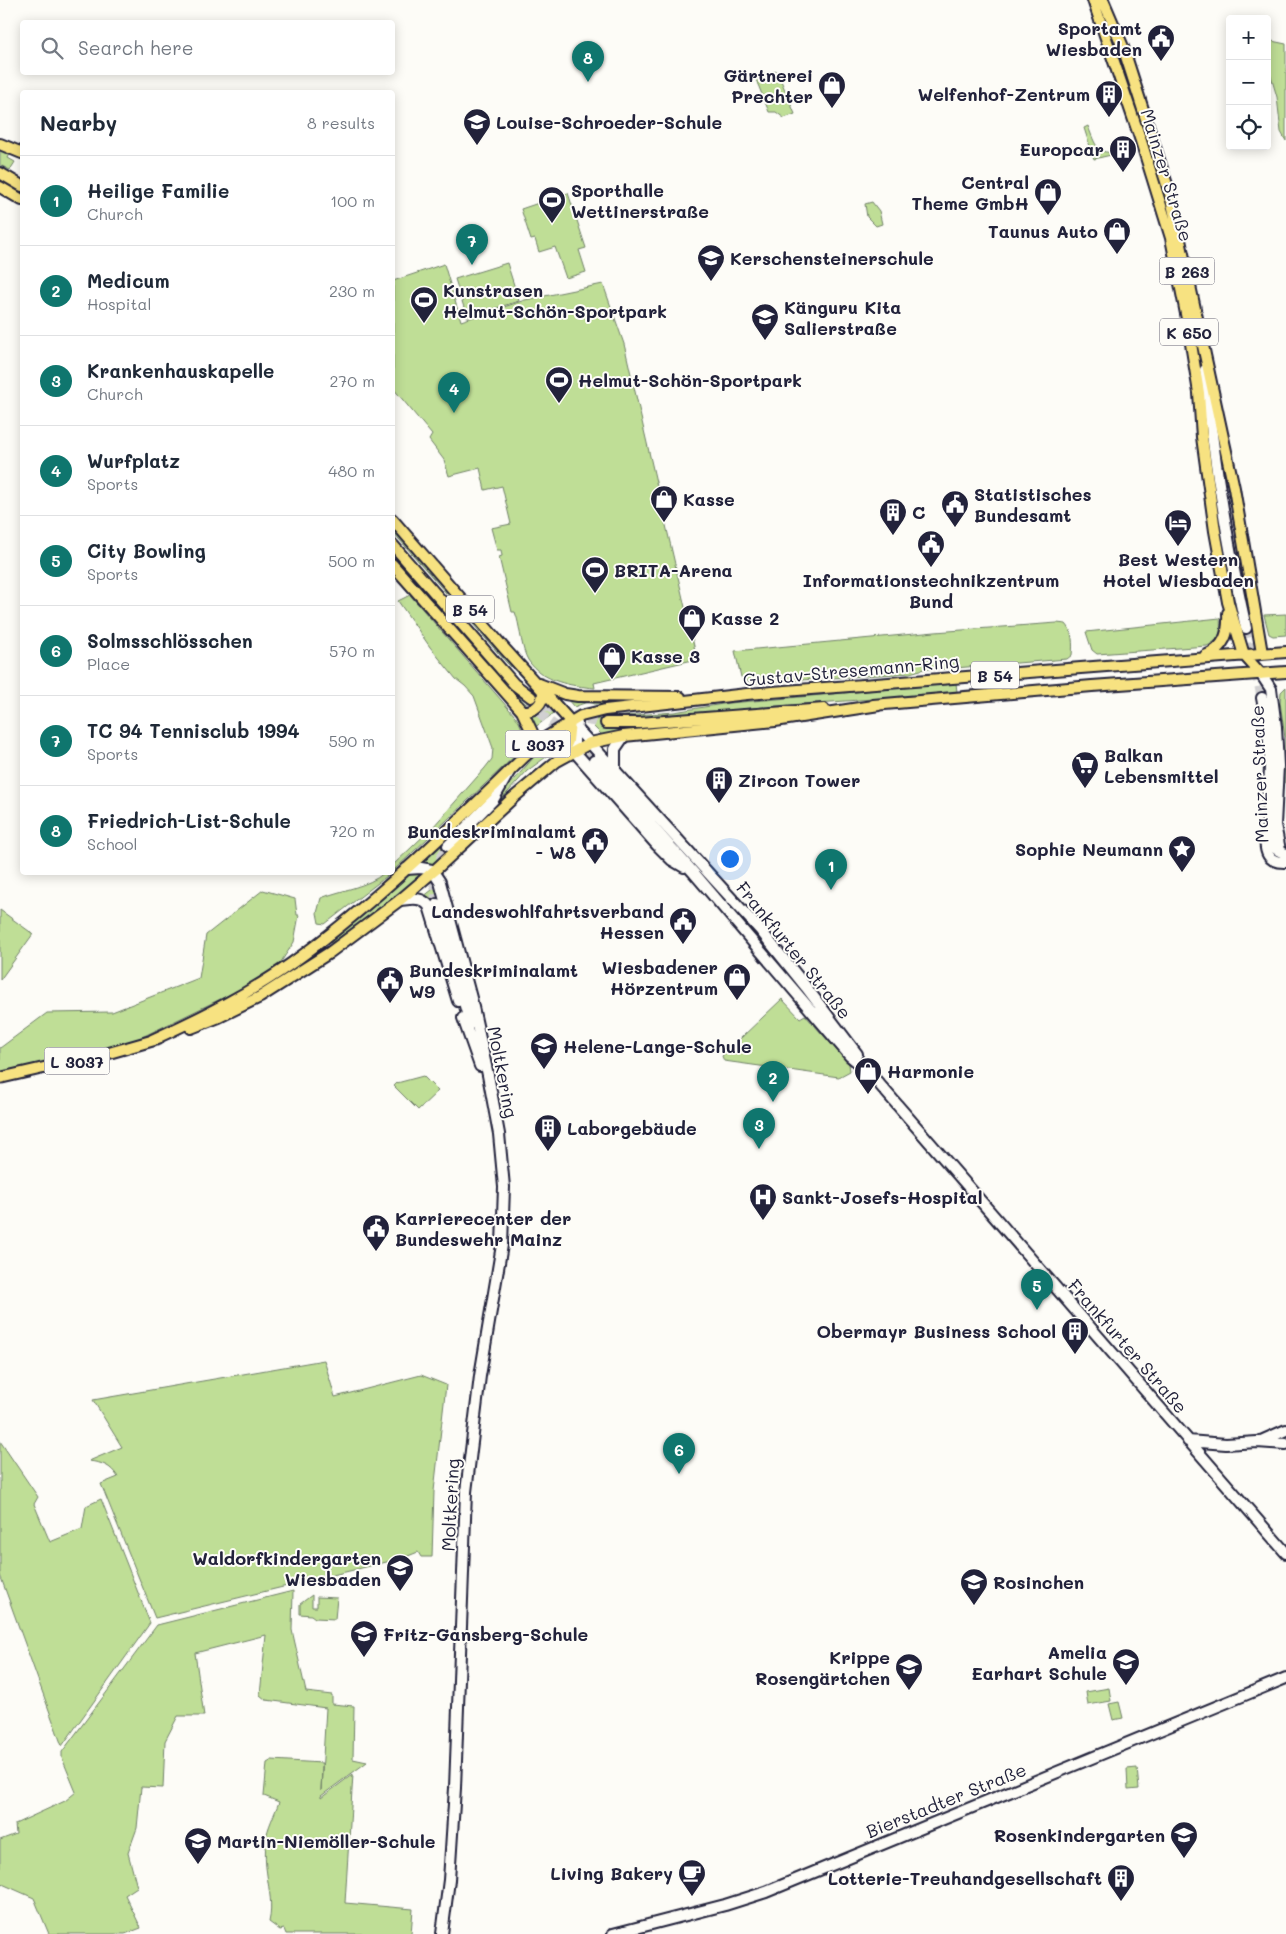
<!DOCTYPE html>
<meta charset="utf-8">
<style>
body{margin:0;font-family:Mali,sans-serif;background:#f6f6f7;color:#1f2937}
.controls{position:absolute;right:15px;top:15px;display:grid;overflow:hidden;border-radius:5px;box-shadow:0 2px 12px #0003}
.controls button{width:45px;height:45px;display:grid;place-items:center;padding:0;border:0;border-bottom:1px solid #e0e1e3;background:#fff;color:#1f2937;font:25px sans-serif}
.you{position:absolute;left:729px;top:858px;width:18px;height:18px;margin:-12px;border:4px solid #fff;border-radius:50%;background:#1a73e8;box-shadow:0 0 0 8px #1a73e833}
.badge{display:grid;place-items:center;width:32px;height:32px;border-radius:50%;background:#0f766e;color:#fff;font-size:16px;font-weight:700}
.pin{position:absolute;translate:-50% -41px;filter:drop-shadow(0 1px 2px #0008)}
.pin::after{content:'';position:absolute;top:26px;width:18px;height:15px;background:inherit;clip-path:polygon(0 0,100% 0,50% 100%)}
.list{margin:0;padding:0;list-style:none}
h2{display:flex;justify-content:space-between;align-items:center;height:65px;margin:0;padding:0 20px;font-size:21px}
h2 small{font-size:16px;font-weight:400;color:#747a83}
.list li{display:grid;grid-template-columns:32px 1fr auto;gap:15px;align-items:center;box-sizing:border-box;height:90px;padding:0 20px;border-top:1px solid #e0e1e3}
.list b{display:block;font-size:19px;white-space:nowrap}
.list p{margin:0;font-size:16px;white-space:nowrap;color:#747a83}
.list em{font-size:16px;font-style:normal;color:#747a83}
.icon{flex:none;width:28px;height:28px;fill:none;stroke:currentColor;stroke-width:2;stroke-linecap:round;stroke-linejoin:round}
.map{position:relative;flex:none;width:1286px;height:1934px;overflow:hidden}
.search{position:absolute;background:#fff;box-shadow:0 2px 12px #0003;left:20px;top:20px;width:375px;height:55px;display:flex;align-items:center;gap:12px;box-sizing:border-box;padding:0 18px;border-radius:5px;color:#747a83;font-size:19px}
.panel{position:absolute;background:#fff;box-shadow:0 2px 12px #0003;left:20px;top:90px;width:375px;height:785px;border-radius:5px}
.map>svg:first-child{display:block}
.green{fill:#bfde96;stroke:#708068}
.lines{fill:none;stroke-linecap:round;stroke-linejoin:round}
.secondary-tunnel{stroke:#d1d0d1;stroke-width:10;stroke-dasharray:10 5;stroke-linecap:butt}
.primary-tunnel{stroke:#d1d0d1;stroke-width:10;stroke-dasharray:10 5;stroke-linecap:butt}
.secondary-casing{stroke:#22223b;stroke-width:14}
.primary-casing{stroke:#22223b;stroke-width:14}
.secondary{stroke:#fdfcf7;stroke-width:10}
.primary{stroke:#f7e281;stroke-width:10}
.labels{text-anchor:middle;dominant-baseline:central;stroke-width:4;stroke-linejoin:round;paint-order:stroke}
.shield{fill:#fdfcf7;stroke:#646373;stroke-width:1}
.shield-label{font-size:16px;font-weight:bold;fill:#22223b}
.poi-label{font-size:18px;font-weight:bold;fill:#22223b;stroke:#fdfcf7;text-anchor:start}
.street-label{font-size:18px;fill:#22223b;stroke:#fdfcf7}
</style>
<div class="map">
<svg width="1286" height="1934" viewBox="0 0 1286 1934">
<rect width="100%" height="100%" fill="#fdfcf7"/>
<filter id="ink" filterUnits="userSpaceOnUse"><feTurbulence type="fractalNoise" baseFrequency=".02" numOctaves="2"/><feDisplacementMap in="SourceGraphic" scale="10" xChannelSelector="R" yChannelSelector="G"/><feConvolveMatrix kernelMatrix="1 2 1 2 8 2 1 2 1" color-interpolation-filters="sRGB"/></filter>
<g filter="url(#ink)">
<path class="green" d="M1267 40 1286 44V141L1281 132 1277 97 1267 63Z
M777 71 795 114 784 118 776 112H769L755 77Z
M1088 126C1098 153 1099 156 1128 149V151L1094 159 1084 128Z
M0 147 11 152 8 158 15 162 10 170 0 165Z
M568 193 586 248 579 250 586 272 566 278 555 247 539 252 535 239 531 240 521 209Z
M872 202 879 211 882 224 876 226 867 217 865 204Z
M507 263 519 301 467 317 455 279Z
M444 264 461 321 525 300 603 284 624 344 697 659 594 683 595 688C572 686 542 682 528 660 522 650 520 629 517 618L515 612H512L499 557 502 556 501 550H497L491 528 511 524 502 486 485 490 480 468 449 476 444 460 429 440 432 435 393 388V281Z
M392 528 503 655 538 692V696L531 706 523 707 395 561 397 559 491 666 526 704 535 690 506 662 393 532Z
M410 595 515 716C524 728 526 739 518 753L393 871V865L433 827 485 768 492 759 493 748 474 696 465 686 456 679 430 647 398 601Z
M1286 614V635L1273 636 1269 634 1264 615Z
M1220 618C1221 633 1221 639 1207 646L1097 654 1092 650 1086 632Z
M1057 623 1066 624C1073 631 1073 645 1072 655L1067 659 942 669H924L910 673 754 683 744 680 741 677 735 651 935 632Z
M956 683 957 692C889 699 820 702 751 708 707 712 650 721 606 717V727L622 728 780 716 602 735 588 721 612 717 674 712 729 703 777 699Z
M1286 687V783H1285V738L1280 702 1281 692Z
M567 699 582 701H657L595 704C587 701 582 704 574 707Z
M546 700 554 713 534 728 531 717Z
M546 743 553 752 527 771 498 803 496 801Z
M442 841 452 849 430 868 417 865Z
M384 873H391L325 924 319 923 317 913 321 898C341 890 368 887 384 873Z
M414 873 424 874 342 937 333 942 326 943 401 879Z
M437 886 442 903 432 906 423 897Z
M263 890 295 899 297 915H299L294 942 277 968 241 989 140 1038 109 1047 0 1072V1048L47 1013 112 1012 199 978 206 935Z
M0 910 33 934 0 980Z
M782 999 800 1018 805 1015 849 1064 850 1071 839 1077 724 1061 722 1056Z
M423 1076 438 1091 418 1110 394 1086 397 1083Z
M324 1360 335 1397 421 1375 446 1385 434 1491 432 1557H421L418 1552 403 1558 155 1618 101 1484 118 1477C110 1465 103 1463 89 1461L122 1447 93 1400Z
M0 1441 38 1497 34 1504 50 1542 82 1529 86 1506 101 1499 150 1623 62 1746 0 1575Z
M293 1591 292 1630 306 1692 332 1695V1704L354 1706 353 1759 367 1762 321 1796V1798L353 1774 345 1903 413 1909 411 1934H286L284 1929 280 1930 269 1922C273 1905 269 1891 267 1875 265 1864 265 1851 266 1839 267 1829 275 1813 279 1802L264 1796 267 1763 272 1760 322 1763 321 1791 326 1708 266 1700 260 1695 266 1635 195 1653 204 1716H178L165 1741 163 1788 141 1787 137 1828 128 1853 137 1887 125 1895 141 1928 125 1934H49L34 1898 0 1883V1840L16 1834 15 1824 65 1801 76 1792 62 1758V1752L157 1625Z
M312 1595V1607H317V1597L337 1598 335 1619 315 1618 311 1615 300 1614V1604Z
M1109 1688 1111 1701 1088 1705 1086 1692Z
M1119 1702 1123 1718 1113 1720 1109 1704Z
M1137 1768 1139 1789 1128 1790 1127 1769Z"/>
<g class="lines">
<path class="secondary-tunnel" d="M1246 628 1262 698
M529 701 547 720 565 733
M576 743 594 761
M437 904C433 883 435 864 448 846"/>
<path class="primary-tunnel" d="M531 697C554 712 578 720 606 723"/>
<g class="secondary-casing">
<path id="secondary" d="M1205 370C1213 457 1227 542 1246 628
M1261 674 1271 689 1276 727 1278 766 1275 825 1280 850
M1262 698C1266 718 1270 738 1270 759 1271 781 1263 825 1271 843 1274 849 1280 851 1286 854
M570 721 761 931 806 987 857 1054
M577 724 574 736V751L657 845 672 860 684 867
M594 761 694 873 850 1056 867 1070 1286 1553
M615 770V749L624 736
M1266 836C1264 852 1268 863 1286 862
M448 846 493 800 509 772
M406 869 421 868 432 870 440 882 471 998 488 1075 499 1134 504 1187 502 1245 480 1376 466 1492 455 1788 449 1880 442 1934
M400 900C411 899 421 896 429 906L458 1001
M437 904 470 1024
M463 1018 480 1066
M1188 1441 1226 1444 1257 1442 1286 1444
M1261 1441 1286 1430
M613 1934 725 1905 766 1892 1286 1678"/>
</g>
<g class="primary-casing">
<path id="primary" d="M1093 0 1141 141 1171 238 1187 319 1199 393 1202 437 1215 531 1228 602 1244 655 1261 674
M1103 0 1123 47 1170 194 1234 488 1262 653
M0 144 22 153
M0 173 22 186
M0 187 22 200
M392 519 503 647 570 721
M392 544 514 684 531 697
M392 564 522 711 532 732 531 750
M1205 656C1225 648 1229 633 1228 613
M539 684 565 694 578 696 680 697
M873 705 1092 686 1286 672
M522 711C535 712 543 704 543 692
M606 723H639L824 709
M560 759 568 741 570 721
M191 1028 219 1017 260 997 329 953 400 900 434 871 513 798 557 761 590 743 624 736 775 721 879 705
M152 1040C200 1018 249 994 292 963 363 912 427 851 490 790 508 773 526 754 545 738L581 716 605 710 747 694 1286 652
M0 1078 109 1053 158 1039"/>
</g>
<use href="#secondary" class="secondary"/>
<use href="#primary" class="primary"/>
</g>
</g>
<defs>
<g id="civic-pin" transform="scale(1.4375)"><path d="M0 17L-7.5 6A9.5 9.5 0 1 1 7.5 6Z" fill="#22223b" stroke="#fdfcf7"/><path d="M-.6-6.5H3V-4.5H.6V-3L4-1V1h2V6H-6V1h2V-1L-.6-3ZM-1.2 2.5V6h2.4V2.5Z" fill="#fff"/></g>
<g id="shop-pin" transform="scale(1.4375)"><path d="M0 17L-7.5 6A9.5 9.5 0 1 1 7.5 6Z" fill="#22223b" stroke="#fdfcf7"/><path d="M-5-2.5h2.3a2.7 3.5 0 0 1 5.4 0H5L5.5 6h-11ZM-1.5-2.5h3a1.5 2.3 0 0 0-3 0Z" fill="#fff"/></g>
<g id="building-pin" transform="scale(1.4375)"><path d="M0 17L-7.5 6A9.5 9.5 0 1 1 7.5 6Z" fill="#22223b" stroke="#fdfcf7"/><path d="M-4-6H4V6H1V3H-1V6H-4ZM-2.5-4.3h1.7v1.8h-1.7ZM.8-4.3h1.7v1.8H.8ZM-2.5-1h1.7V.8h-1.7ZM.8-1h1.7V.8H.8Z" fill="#fff"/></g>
<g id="school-pin" transform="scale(1.4375)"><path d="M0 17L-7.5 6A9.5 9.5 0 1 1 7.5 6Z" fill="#22223b" stroke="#fdfcf7"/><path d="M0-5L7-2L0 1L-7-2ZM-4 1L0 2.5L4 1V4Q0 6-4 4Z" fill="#fff"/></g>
<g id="stadium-pin" transform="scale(1.4375)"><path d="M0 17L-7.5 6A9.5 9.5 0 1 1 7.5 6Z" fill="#22223b" stroke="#fdfcf7"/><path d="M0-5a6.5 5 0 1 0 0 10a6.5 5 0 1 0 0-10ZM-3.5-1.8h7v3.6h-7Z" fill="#fff"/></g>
<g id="hotel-pin" transform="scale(1.4375)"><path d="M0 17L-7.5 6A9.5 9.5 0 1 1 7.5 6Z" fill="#22223b" stroke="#fdfcf7"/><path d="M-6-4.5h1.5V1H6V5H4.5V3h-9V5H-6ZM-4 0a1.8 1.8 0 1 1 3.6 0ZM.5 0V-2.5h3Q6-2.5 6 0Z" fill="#fff"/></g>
<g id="supermarket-pin" transform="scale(1.4375)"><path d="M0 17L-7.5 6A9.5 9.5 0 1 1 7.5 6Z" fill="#22223b" stroke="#fdfcf7"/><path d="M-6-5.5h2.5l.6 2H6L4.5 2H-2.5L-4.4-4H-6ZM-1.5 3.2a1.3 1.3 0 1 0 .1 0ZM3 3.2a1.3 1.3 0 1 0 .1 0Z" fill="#fff"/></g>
<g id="sight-pin" transform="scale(1.4375)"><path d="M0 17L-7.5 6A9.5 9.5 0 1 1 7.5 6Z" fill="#22223b" stroke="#fdfcf7"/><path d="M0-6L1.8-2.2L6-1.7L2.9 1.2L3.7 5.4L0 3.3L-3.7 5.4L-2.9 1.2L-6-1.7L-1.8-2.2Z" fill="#fff"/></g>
<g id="hospital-pin" transform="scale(1.4375)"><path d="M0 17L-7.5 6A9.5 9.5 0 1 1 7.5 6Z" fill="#22223b" stroke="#fdfcf7"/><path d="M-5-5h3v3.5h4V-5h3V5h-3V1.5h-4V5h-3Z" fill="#fff"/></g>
<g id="cafe-pin" transform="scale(1.4375)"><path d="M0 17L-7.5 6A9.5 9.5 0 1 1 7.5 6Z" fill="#22223b" stroke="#fdfcf7"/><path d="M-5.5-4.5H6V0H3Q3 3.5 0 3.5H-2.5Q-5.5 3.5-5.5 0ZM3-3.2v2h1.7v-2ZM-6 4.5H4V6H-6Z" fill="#fff"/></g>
</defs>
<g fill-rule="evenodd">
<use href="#civic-pin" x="1161" y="38"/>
<use href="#shop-pin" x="832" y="85"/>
<use href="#building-pin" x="1109" y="94"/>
<use href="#school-pin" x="477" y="122"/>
<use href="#building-pin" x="1123" y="149"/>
<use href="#shop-pin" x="1048" y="192"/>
<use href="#stadium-pin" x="552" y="200"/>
<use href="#shop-pin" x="1117" y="231"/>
<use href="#school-pin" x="711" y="258"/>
<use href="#stadium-pin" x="424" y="300"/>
<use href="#school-pin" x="765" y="317"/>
<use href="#stadium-pin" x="559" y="380"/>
<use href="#shop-pin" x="664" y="499"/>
<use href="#civic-pin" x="955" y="504"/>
<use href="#building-pin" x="893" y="512"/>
<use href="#hotel-pin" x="1178" y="523"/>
<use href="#civic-pin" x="931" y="544"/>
<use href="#stadium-pin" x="595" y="570"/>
<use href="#shop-pin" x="692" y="618"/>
<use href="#shop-pin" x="612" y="656"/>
<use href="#supermarket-pin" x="1085" y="765"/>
<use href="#building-pin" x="719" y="780"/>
<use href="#civic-pin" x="595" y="841"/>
<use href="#sight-pin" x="1182" y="849"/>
<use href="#civic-pin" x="683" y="921"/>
<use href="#shop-pin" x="737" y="977"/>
<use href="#civic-pin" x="390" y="980"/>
<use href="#school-pin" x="544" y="1046"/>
<use href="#shop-pin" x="868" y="1071"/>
<use href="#building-pin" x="548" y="1128"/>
<use href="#hospital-pin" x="763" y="1197"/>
<use href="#civic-pin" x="376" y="1228"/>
<use href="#building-pin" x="1075" y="1331"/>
<use href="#school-pin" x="400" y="1568"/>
<use href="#school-pin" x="974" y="1582"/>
<use href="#school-pin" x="364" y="1634"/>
<use href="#school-pin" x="1126" y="1662"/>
<use href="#school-pin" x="909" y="1667"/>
<use href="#school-pin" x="1184" y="1835"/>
<use href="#school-pin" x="198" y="1841"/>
<use href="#cafe-pin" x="692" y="1873"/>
<use href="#building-pin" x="1121" y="1878"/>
</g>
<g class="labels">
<g class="shield">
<rect x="1159.5" y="257.5" width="55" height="27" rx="4"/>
<rect x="1160" y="318.5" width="58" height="27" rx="4"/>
<rect x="446" y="595.5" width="48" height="27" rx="4"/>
<rect x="971" y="661.5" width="48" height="27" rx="4"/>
<rect x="505.5" y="730.5" width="65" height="27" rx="4"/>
<rect x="44.5" y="1047.5" width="65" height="27" rx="4"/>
</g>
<g class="shield-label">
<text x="1187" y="271">B 263</text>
<text x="1189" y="332">K 650</text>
<text x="470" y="609">B 54</text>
<text x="995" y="675">B 54</text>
<text x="538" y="744">L 3037</text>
<text x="77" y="1061">L 3037</text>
</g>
<g class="poi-label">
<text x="1142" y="28" text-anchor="end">Sportamt<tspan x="1142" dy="21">Wiesbaden</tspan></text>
<text x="813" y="75" text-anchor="end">Gärtnerei<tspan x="813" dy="21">Prechter</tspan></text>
<text x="1090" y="94" text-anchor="end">Welfenhof-Zentrum</text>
<text x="496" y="122">Louise-Schroeder-Schule</text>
<text x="1104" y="149" text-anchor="end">Europcar</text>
<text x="1029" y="182" text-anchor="end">Central<tspan x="1029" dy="21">Theme GmbH</tspan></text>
<text x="571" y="190">Sporthalle<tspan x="571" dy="21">Wettinerstraße</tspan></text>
<text x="1098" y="231" text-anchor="end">Taunus Auto</text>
<text x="730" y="258">Kerschensteinerschule</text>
<text x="443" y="290">Kunstrasen<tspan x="443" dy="21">Helmut-Schön-Sportpark</tspan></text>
<text x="784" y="307">Känguru Kita<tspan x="784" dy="21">Salierstraße</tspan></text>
<text x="578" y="380">Helmut-Schön-Sportpark</text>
<text x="974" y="494">Statistisches<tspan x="974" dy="21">Bundesamt</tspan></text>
<text x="683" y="499">Kasse</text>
<text x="912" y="512">C</text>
<text x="1178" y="559" text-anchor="middle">Best Western<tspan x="1178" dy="21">Hotel Wiesbaden</tspan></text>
<text x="614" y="570">BRITA-Arena</text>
<text x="931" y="580" text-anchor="middle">Informationstechnikzentrum<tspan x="931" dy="21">Bund</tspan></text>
<text x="711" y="618">Kasse 2</text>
<text x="631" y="656">Kasse 3</text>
<text x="1104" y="755">Balkan<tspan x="1104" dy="21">Lebensmittel</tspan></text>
<text x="738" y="780">Zircon Tower</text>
<text x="576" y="831" text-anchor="end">Bundeskriminalamt<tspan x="576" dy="21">- W8</tspan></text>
<text x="1163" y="849" text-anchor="end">Sophie Neumann</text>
<text x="664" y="911" text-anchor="end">Landeswohlfahrtsverband<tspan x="664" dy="21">Hessen</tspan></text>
<text x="718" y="967" text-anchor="end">Wiesbadener<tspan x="718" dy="21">Hörzentrum</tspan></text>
<text x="409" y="970">Bundeskriminalamt<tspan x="409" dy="21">W9</tspan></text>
<text x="563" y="1046">Helene-Lange-Schule</text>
<text x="887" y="1071">Harmonie</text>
<text x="567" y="1128">Laborgebäude</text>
<text x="782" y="1197">Sankt-Josefs-Hospital</text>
<text x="395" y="1218">Karrierecenter der<tspan x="395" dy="21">Bundeswehr Mainz</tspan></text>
<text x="1056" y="1331" text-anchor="end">Obermayr Business School</text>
<text x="381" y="1558" text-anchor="end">Waldorfkindergarten<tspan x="381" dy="21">Wiesbaden</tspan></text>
<text x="993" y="1582">Rosinchen</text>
<text x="383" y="1634">Fritz-Gansberg-Schule</text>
<text x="1107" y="1652" text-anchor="end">Amelia<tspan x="1107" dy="21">Earhart Schule</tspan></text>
<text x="890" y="1657" text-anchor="end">Krippe<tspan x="890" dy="21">Rosengärtchen</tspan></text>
<text x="1165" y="1835" text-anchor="end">Rosenkindergarten</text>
<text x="217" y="1841">Martin-Niemöller-Schule</text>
<text x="673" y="1873" text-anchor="end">Living Bakery</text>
<text x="1102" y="1878" text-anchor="end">Lotterie-Treuhandgesellschaft</text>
</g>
<g class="street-label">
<text transform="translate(1167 175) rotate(73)">Mainzer Straße</text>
<text transform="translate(851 670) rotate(-5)">Gustav-Stresemann-Ring</text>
<text transform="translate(1259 774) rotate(-92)">Mainzer Straße</text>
<text transform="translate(794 950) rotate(51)">Frankfurter Straße</text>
<text transform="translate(503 1072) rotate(79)">Moltkering</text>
<text transform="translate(1128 1346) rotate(49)">Frankfurter Straße</text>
<text transform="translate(450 1505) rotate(-87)">Moltkering</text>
<text transform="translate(946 1800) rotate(-22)">Bierstadter Straße</text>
</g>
</g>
</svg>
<div class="controls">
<button>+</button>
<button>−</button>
<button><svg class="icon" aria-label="locate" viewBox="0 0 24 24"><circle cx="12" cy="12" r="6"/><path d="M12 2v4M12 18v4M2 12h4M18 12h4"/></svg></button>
</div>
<div class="you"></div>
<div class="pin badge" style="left:831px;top:890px">1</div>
<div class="pin badge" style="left:773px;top:1102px">2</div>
<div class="pin badge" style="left:759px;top:1149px">3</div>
<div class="pin badge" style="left:454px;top:413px">4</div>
<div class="pin badge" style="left:1037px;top:1310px">5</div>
<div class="pin badge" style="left:679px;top:1474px">6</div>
<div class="pin badge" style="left:472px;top:265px">7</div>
<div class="pin badge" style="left:588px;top:82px">8</div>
<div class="search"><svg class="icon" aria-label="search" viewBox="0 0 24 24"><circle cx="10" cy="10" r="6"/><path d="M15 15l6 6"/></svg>Search here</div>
<section class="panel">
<h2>Nearby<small>8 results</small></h2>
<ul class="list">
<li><span class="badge">1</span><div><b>Heilige Familie</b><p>Church</p></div><em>100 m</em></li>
<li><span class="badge">2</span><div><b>Medicum</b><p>Hospital</p></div><em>230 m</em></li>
<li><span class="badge">3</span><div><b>Krankenhauskapelle</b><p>Church</p></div><em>270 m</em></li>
<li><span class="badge">4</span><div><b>Wurfplatz</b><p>Sports</p></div><em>480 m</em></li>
<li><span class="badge">5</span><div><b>City Bowling</b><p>Sports</p></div><em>500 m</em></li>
<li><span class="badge">6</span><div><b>Solmsschlösschen</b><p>Place</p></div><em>570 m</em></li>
<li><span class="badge">7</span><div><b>TC 94 Tennisclub 1994</b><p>Sports</p></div><em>590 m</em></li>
<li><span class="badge">8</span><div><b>Friedrich-List-Schule</b><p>School</p></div><em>720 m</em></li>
</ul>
</section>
</div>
